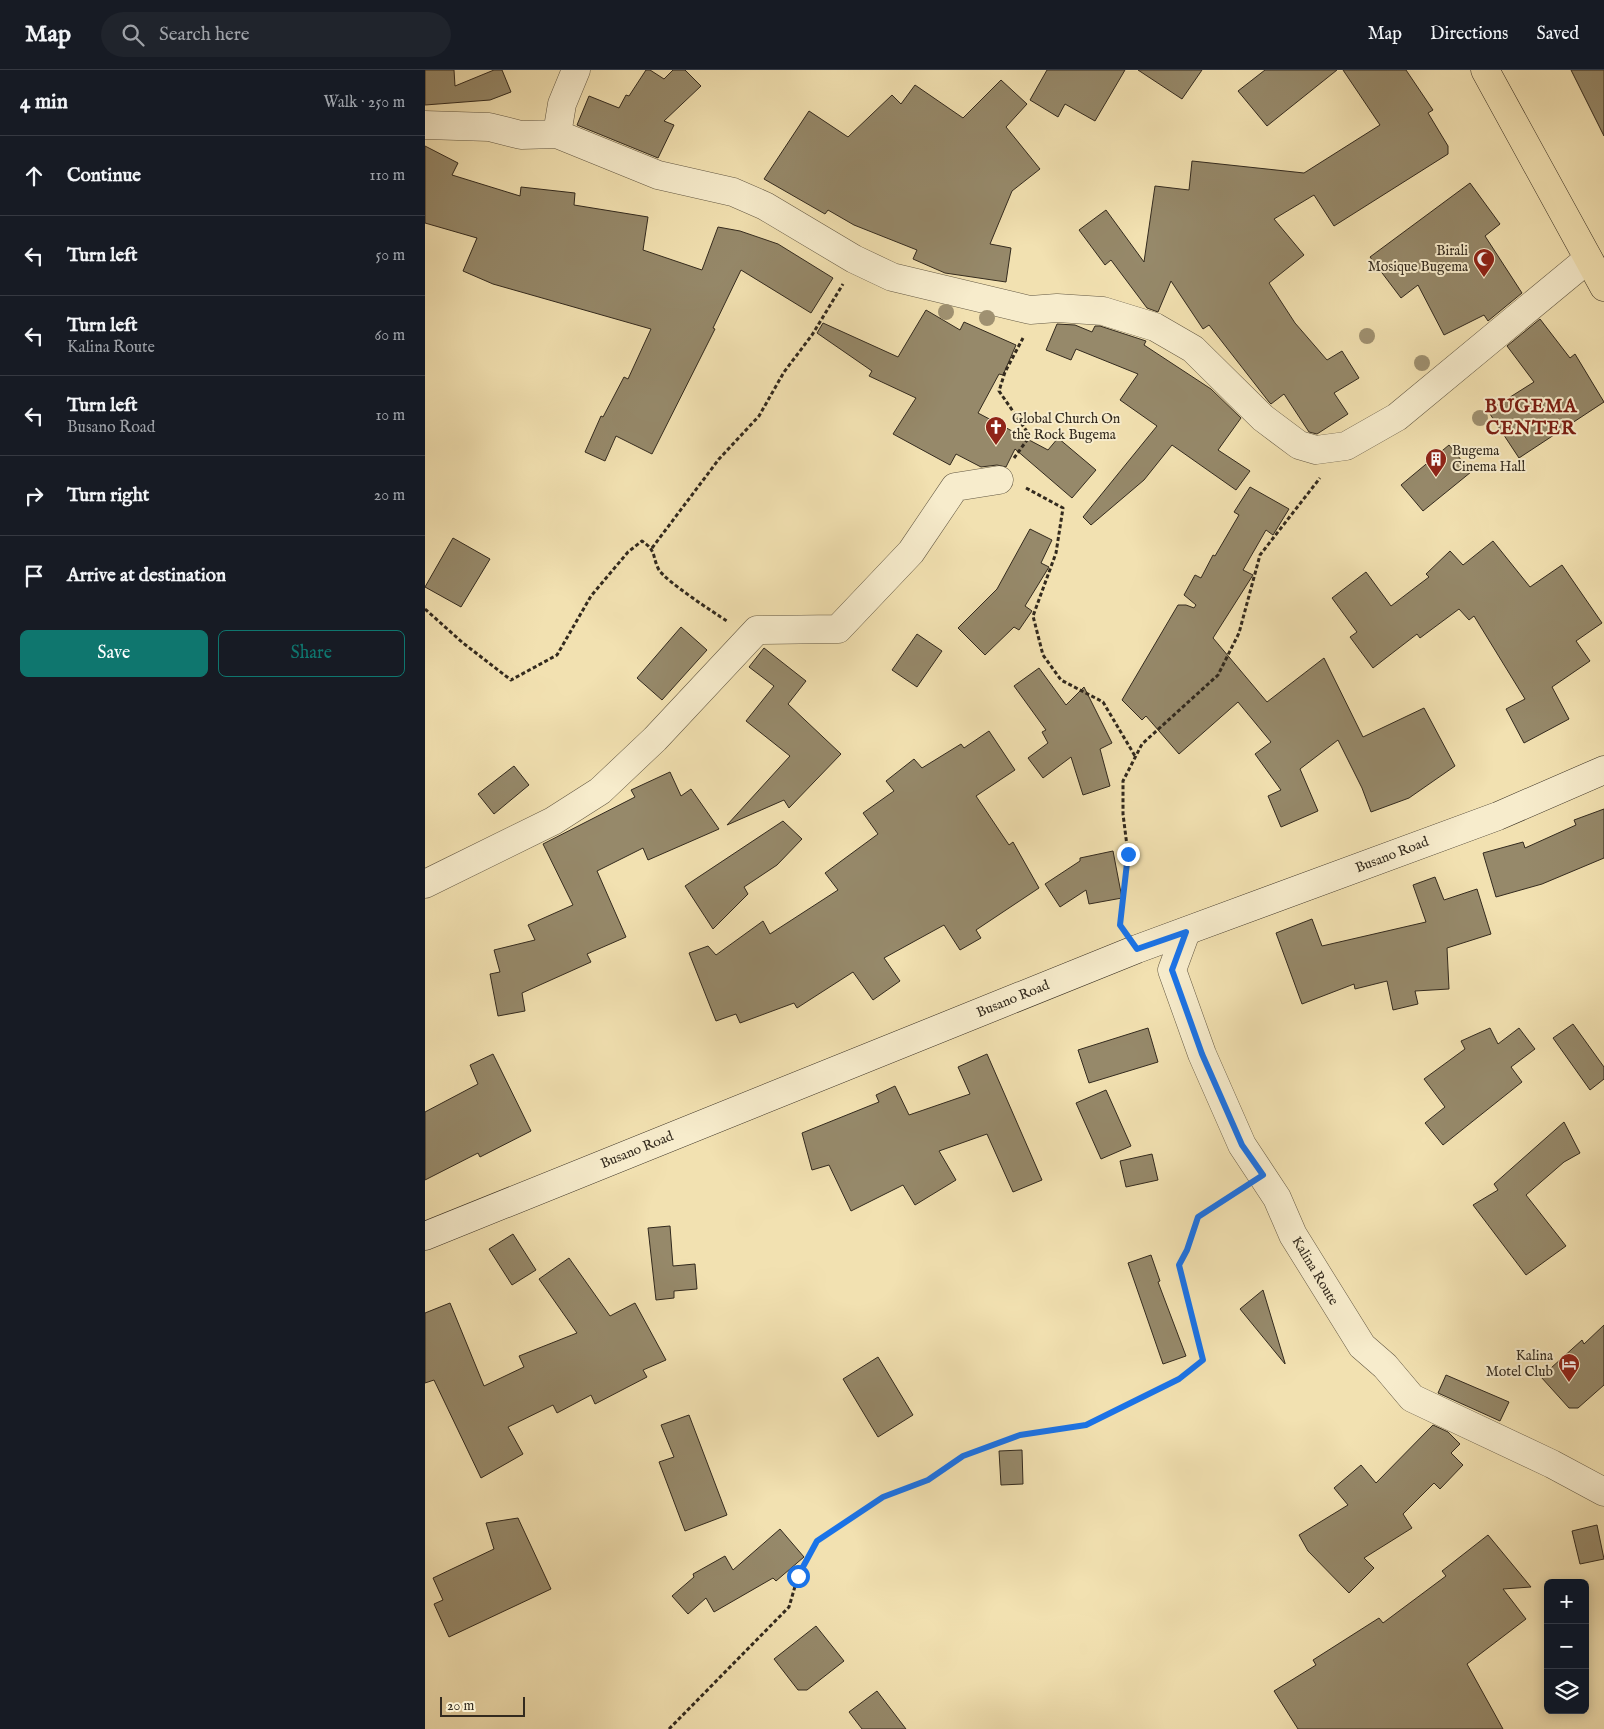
<!DOCTYPE html>
<meta charset="utf-8">
<style>
body{margin:0;font-family:"IM FELL English",serif;background:#20242c;color:#f1f3f6}
.controls{position:absolute;right:15px;bottom:15px;display:grid;overflow:hidden;border-radius:8px;box-shadow:0 2px 12px #0003}
.controls button{width:45px;height:45px;display:grid;place-items:center;padding:0;border:0;border-bottom:1px solid #363941;background:#171b24;color:#f1f3f6;font:25px sans-serif}
.scale{position:absolute;left:15px;bottom:12px;width:85px;box-sizing:border-box;padding-left:5px;border:2px solid #332a1e;border-top:0;font-size:14px;line-height:18px;white-space:nowrap;color:#332a1e;-webkit-text-stroke:4px #f7eccc;paint-order:stroke}
.stop{position:absolute;width:15px;height:15px;margin:-11px;border:4px solid #1a73e8;border-radius:50%;background:#fff}
.stop.end{background:#1a73e8;border-color:#fff;box-shadow:0 1px 5px #0008}
.list{margin:0;padding:0;list-style:none}
h2{display:flex;justify-content:space-between;align-items:center;height:65px;margin:0;padding:0 20px;font-size:21px}
h2 small{font-size:16px;font-weight:400;color:#9ea1a6}
.list li{display:grid;grid-template-columns:32px 1fr auto;gap:15px;align-items:center;box-sizing:border-box;height:80px;padding:0 20px;border-top:1px solid #363941}
.list b{display:block;font-size:19px;white-space:nowrap}
.list p{margin:0;font-size:16px;white-space:nowrap;color:#9ea1a6}
.list em{font-size:16px;font-style:normal;color:#9ea1a6}
.actions{display:flex;gap:10px;padding:15px 20px}
.actions a{flex:1;padding:11px 0;border:1px solid #0f766e;border-radius:8px;text-align:center;font-size:18px;color:#0f766e}
.actions .main{background:#0f766e;color:#fff}
.icon{flex:none;width:28px;height:28px;fill:none;stroke:currentColor;stroke-width:2;stroke-linecap:round;stroke-linejoin:round}
.map{position:relative;flex:none;width:1179px;height:1659px;overflow:hidden}
header{display:flex;align-items:center;gap:30px;box-sizing:border-box;height:70px;padding:0 25px;background:#171b24;border-bottom:1px solid #363941}
header strong{font-size:24px}
nav{display:flex;gap:28px;margin-inline-start:auto;font-size:18px}
.search{width:350px;height:45px;background:#20242c;display:flex;align-items:center;gap:12px;box-sizing:border-box;padding:0 18px;border-radius:28px;color:#9ea1a6;font-size:19px}
main{display:flex}
aside{flex:1;background:#171b24}
.map>svg:first-child{display:block}
.building{fill:#96896a;stroke:#332a1e}
.lines{fill:none;stroke-linecap:round;stroke-linejoin:round}
.street-casing{stroke:#635843;stroke-width:29}
.secondary-casing{stroke:#332a1e;stroke-width:29}
.primary-casing{stroke:#332a1e;stroke-width:29}
.path{stroke:#332a1e;stroke-width:3;stroke-dasharray:4 2.5;stroke-linecap:butt}
.street{stroke:#f7eccc;stroke-width:28}
.secondary{stroke:#f7eccc;stroke-width:28}
.primary{stroke:#f2e1b1;stroke-width:28}
.tree{fill:#9f9171}
.route{stroke:#1a73e8;stroke-width:6}
.labels{text-anchor:middle;dominant-baseline:central;stroke-width:4;stroke-linejoin:round;paint-order:stroke}
.poi-label{font-size:14px;fill:#332a1e;stroke:#f7eccc;text-anchor:end}
.street-label{font-size:14px;fill:#332a1e;stroke:#f7eccc}
.district-label{font-size:19px;font-weight:bold;letter-spacing:1px;fill:#7a1f14;stroke:#f7eccc}
</style>
<header>
<strong>Map</strong>
<div class="search"><svg class="icon" aria-label="search" viewBox="0 0 24 24"><circle cx="10" cy="10" r="6"/><path d="M15 15l6 6"/></svg>Search here</div>
<nav><a>Map</a><a>Directions</a><a>Saved</a></nav>
</header>
<main>
<aside>
<h2>4 min<small>Walk · 250 m</small></h2>
<ul class="list">
<li><svg class="icon" aria-label="ahead" viewBox="0 0 24 24"><path d="M12 20V5M6 11l6-6 6 6"/></svg><div><b>Continue</b></div><em>110 m</em></li>
<li><svg class="icon" aria-label="left" viewBox="0 0 24 24"><path d="M17 20v-9H6M10 6l-5 5 5 5"/></svg><div><b>Turn left</b></div><em>50 m</em></li>
<li><svg class="icon" aria-label="left" viewBox="0 0 24 24"><path d="M17 20v-9H6M10 6l-5 5 5 5"/></svg><div><b>Turn left</b><p>Kalina Route</p></div><em>60 m</em></li>
<li><svg class="icon" aria-label="left" viewBox="0 0 24 24"><path d="M17 20v-9H6M10 6l-5 5 5 5"/></svg><div><b>Turn left</b><p>Busano Road</p></div><em>10 m</em></li>
<li><svg class="icon" aria-label="right" viewBox="0 0 24 24"><path d="M7 20v-9h11M14 6l5 5-5 5"/></svg><div><b>Turn right</b></div><em>20 m</em></li>
<li><svg class="icon" aria-label="arrive" viewBox="0 0 24 24"><path d="M6 21V4h12l-3 4 3 4H6"/></svg><div><b>Arrive at destination</b></div></li>
</ul>
<div class="actions"><a class="main">Save</a><a>Share</a></div>
</aside>
<div class="map">
<svg width="1179" height="1659" viewBox="0 0 1179 1659">
<rect width="100%" height="100%" fill="#f2e1b1"/>
<filter id="stains"><feTurbulence type="fractalNoise" baseFrequency=".004" numOctaves="4"/><feColorMatrix values="0 0 0 0 .2 0 0 0 0 .09 0 0 0 0 .02 0 0 0 .5 -.17"/></filter>
<radialGradient id="worn" r=".72"><stop offset=".6" stop-color="#630" stop-opacity="0"/><stop offset="1" stop-color="#630" stop-opacity=".3"/></radialGradient>
<path class="building" d="M0 0H29L30 16 69 0H77L86 22 65 30 0 35Z
M221 0H225L239 9 248 0H260L276 16 239 51 249 55 233 88 152 55 164 26 194 38 201 25 204 26Z
M622 0H700L670 51 640 34 633 47 605 30Z
M713 0H777L757 29Z
M840 0H912L842 56 813 21Z
M918 0H981L1008 40 1003 43 1023 76V84L909 156 889 125 849 149 879 185 844 213 870 253 902 290 917 281 934 308 909 323 923 344 892 364 884 362 859 324 846 334 844 332 784 255 778 259 746 211 733 242 722 238 686 190 680 195 654 160 681 140 719 192 730 116 764 120 767 91 879 103 955 55Z
M1146 0H1179V66Z
M576 10 602 34 581 57 615 99 587 121 565 174 586 178 581 212 520 203 488 189 492 180 429 155 403 140 400 144 339 109 384 41 423 67 467 25 476 34 490 15 538 48Z
M0 76 33 93 27 105 95 126 96 117 150 123 149 135 223 147 218 180 277 200 293 157 315 161 353 174 408 208 386 243 316 200 288 258 290 259 227 384 191 366 180 391 160 382 176 346 178 347 199 307 203 309 226 259 68 214 38 201 52 168 0 153Z
M1045 113 1075 154 1060 166 1097 223 1063 251 1059 245 1019 265 993 215 976 228 945 187Z
M501 240 535 260 539 252 591 275 578 305 574 304 553 343 623 380 633 368 671 400 647 428 590 379 581 397 572 395 556 397 531 384 525 395 468 364 491 328 444 306 447 301 392 263 398 253 473 287Z
M1115 249 1145 288 1150 284 1179 332 1094 388 1063 341 1109 312 1082 276Z
M632 254 650 255 667 262 670 256H675L721 271 719 275 786 319 816 348 793 380 825 401 811 420 747 375 719 410 666 455 658 447 732 356 695 330 713 304 651 279 646 290 621 280Z
M1024 375 1046 402 998 441 976 415Z
M825 417 864 439 848 465 841 460 818 500 828 505 788 568 842 632 899 588 938 667 999 638 1030 696 984 728 946 742 937 718 913 670 875 699 893 741 856 757 843 726 856 720 830 684 846 672 813 632 754 684 721 646 717 650 697 630 753 535H761L769 538 771 535 759 525 770 505 776 508 788 485 790 486 814 445 809 442Z
M605 459 627 470 616 493 624 497 600 536 607 541 594 560 589 557 560 585 533 558 572 519Z
M28 468 65 489 36 537 0 517Z
M1068 471 1105 517 1137 495 1177 553 1151 571 1165 591 1127 617 1144 649 1099 673 1081 639 1100 629 1049 546 1044 550 1034 539 995 568 992 564 948 598 925 567 932 562 907 528 941 502 966 536 1004 507 1001 504 1025 481 1038 495Z
M256 557 282 580 237 630 212 608Z
M492 564 517 581 492 617 467 600Z
M339 578 381 611 363 634 416 684 364 738 359 730 302 755 365 686 321 651 349 616 324 597Z
M614 598 641 635 659 617 687 673 675 679 685 716 658 725 646 687 618 708 603 688 623 673 617 662 621 660 589 616Z
M564 661 590 700 551 726 584 775 588 772 614 818 551 860 556 868 535 880 519 855 459 888 475 911 448 930 428 902 372 938 369 933 315 953 311 944 291 951 264 883 283 876 291 885 338 851 345 864 413 820 400 803 453 764 438 743 469 721 461 711 489 689 497 698 536 674 539 678Z
M89 696 104 715 69 744 53 724Z
M245 702 256 726 266 719 294 759 223 790 218 778 172 801 201 867 162 884 166 892 97 923 100 941 73 946 65 904 75 902 69 880 110 870 103 855 148 835 118 774 210 727 206 720Z
M1179 739V788L1117 814 1071 827 1058 783 1098 772 1100 778 1151 755 1149 750Z
M358 751 377 769 352 795 319 817 323 824 288 859 260 816Z
M688 781 697 828 664 834 661 820 635 837 620 814 655 791V788Z
M1010 807 1019 830 1052 819 1066 864 1022 878 1024 919 990 921 993 934 968 940 962 911 930 919 929 914 877 934 851 863 887 849 897 876 1001 852 988 815Z
M1148 954 1179 997V1009L1165 1020 1128 968Z
M723 958 733 992 664 1013 653 980Z
M1065 958 1073 974 1094 958 1110 979 1086 997 1097 1012 1018 1075 1000 1053 1020 1037 999 1009 1040 979 1036 971Z
M68 984 106 1061 55 1087 53 1083 0 1110V1042L53 1014 45 995Z
M562 984 617 1110 588 1122 562 1064 514 1081 531 1110 490 1135 478 1115 426 1141 404 1095 387 1100 377 1063 454 1032 451 1025 470 1016 484 1045 545 1024 533 997Z
M681 1020 706 1076 676 1089 651 1033Z
M1139 1052 1155 1083 1139 1092 1101 1125 1141 1176 1101 1205 1048 1135 1073 1120 1069 1114Z
M727 1084 733 1110 701 1117 695 1091Z
M245 1156 248 1196 270 1194 272 1219 249 1221V1228L231 1230 223 1158Z
M88 1164 111 1200 87 1215 64 1179Z
M726 1185 735 1211 733 1212 761 1286 738 1294 703 1193Z
M144 1188 185 1246 210 1233 241 1290 218 1300 222 1307 170 1334 166 1325 132 1343 128 1335 83 1357 98 1384 56 1408 9 1310 0 1313V1243L25 1233 59 1316 99 1297 94 1286 152 1263 114 1209Z
M838 1220 860 1293V1294L815 1239Z
M1179 1255V1315L1153 1338H1144L1116 1307 1157 1270 1159 1274Z
M453 1287 488 1345 453 1367 418 1309Z
M1021 1305 1084 1332 1075 1351 1013 1323Z
M264 1345 302 1445 260 1461 234 1392 249 1387 236 1355Z
M1008 1355 1023 1362 1035 1374 1026 1383 1038 1395 1015 1419 1009 1413 978 1444 987 1458 939 1488 949 1498 924 1523 883 1481 874 1465 923 1435 909 1418 936 1395 951 1413Z
M597 1380 598 1414 576 1415 574 1381Z
M93 1448 126 1519 24 1567 9 1534 18 1530 8 1508 69 1479 61 1453Z
M1172 1455 1179 1489 1155 1494 1147 1461Z
M355 1459 379 1487 351 1511 348 1508 289 1542 281 1528 263 1544 247 1526 269 1507 268 1504 300 1486 308 1500Z
M1063 1465 1106 1517 1078 1519 1101 1549 1042 1594 1078 1659H873L849 1621 891 1595 888 1590 954 1548 958 1553 1021 1506 1017 1501Z
M391 1556 419 1591 382 1620H373L349 1589Z
M452 1621 481 1659H437L424 1642Z"/>
<g class="lines">
<g class="street-casing">
<path id="street" d="M0 55 64 57 96 65 132 64 233 105 308 122 340 136 429 189 467 207 605 240 632 238 678 241 730 257 768 279 838 348 874 375 891 380 921 376 972 347 1163 189
M132 64 137 34 151 0
M0 814 128 751 175 721 230 669 332 560 413 559 486 482 530 417 574 410
M761 862 747 900 777 984 817 1075 852 1128 868 1165 937 1276 960 1296 987 1328 1127 1394 1179 1422"/>
</g>
<g class="secondary-casing">
<path id="secondary" d="M0 1166 712 879 1073 746 1179 700"/>
</g>
<g class="primary-casing">
<path id="primary" d="M1060 0 1179 217"/>
</g>
<path class="path" d="M589 388 605 366 574 321 580 302 598 268
M601 418 638 438 631 483 608 546 618 585 636 610 678 632 710 686
M227 478 294 389 334 346 359 302 387 265 418 214
M0 539 38 573 86 610 132 585 166 526 203 482 217 471C232 481 227 487 234 500 242 512 288 542 302 551
M695 855 703 784 698 744V711L717 674 793 605 814 563 835 485 895 408
M244 1659 364 1537 373 1506 392 1471 423 1450 458 1427 503 1410 538 1386 595 1365 661 1355 754 1309 778 1290 754 1195 762 1180 773 1147 814 1120"/>
<use href="#street" class="street"/>
<use href="#secondary" class="secondary"/>
<use href="#primary" class="primary"/>
</g>
<g class="tree">
<circle cx="521" cy="242" r="8"/>
<circle cx="562" cy="248" r="8"/>
<circle cx="942" cy="266" r="8"/>
<circle cx="997" cy="293" r="8"/>
<circle cx="1055" cy="348" r="8"/>
</g>
<g class="lines">
<path class="route" d="M373 1506 392 1471 458 1427 503 1410 538 1386 595 1365 661 1355 754 1309 778 1290 754 1195 762 1180 773 1147 838 1105 817 1075 777 984 747 900 761 862 712 879 695 855 703 784"/>
</g>
<defs>
<g id="mosque-pin" transform="scale(1.125)"><path d="M0 17L-7.5 6A9.5 9.5 0 1 1 7.5 6Z" fill="#8f2418" stroke="#f7eccc"/><path d="M3.5-4.9A6 6 0 1 0 3.5 4.9A5 5 0 1 1 3.5-4.9Z" fill="#fff"/></g>
<g id="church-pin" transform="scale(1.125)"><path d="M0 17L-7.5 6A9.5 9.5 0 1 1 7.5 6Z" fill="#8f2418" stroke="#f7eccc"/><path d="M-1.2-6h2.4v3.5h3.3v2.4h-3.3V6h-2.4V-.1h-3.3v-2.4h3.3Z" fill="#fff"/></g>
<g id="building-pin" transform="scale(1.125)"><path d="M0 17L-7.5 6A9.5 9.5 0 1 1 7.5 6Z" fill="#8f2418" stroke="#f7eccc"/><path d="M-4-6H4V6H1V3H-1V6H-4ZM-2.5-4.3h1.7v1.8h-1.7ZM.8-4.3h1.7v1.8H.8ZM-2.5-1h1.7V.8h-1.7ZM.8-1h1.7V.8H.8Z" fill="#fff"/></g>
<g id="hotel-pin" transform="scale(1.125)"><path d="M0 17L-7.5 6A9.5 9.5 0 1 1 7.5 6Z" fill="#8f2418" stroke="#f7eccc"/><path d="M-6-4.5h1.5V1H6V5H4.5V3h-9V5H-6ZM-4 0a1.8 1.8 0 1 1 3.6 0ZM.5 0V-2.5h3Q6-2.5 6 0Z" fill="#fff"/></g>
</defs>
<g fill-rule="evenodd">
<use href="#mosque-pin" x="1059" y="189"/>
<use href="#church-pin" x="571" y="357"/>
<use href="#building-pin" x="1011" y="389"/>
<use href="#hotel-pin" x="1144" y="1294"/>
</g>
<g class="labels">
<g class="poi-label">
<text x="1043" y="181">Birali<tspan x="1043" dy="16">Mosique Bugema</tspan></text>
<text x="587" y="349" text-anchor="start">Global Church On<tspan x="587" dy="16">the Rock Bugema</tspan></text>
<text x="1027" y="381" text-anchor="start">Bugema<tspan x="1027" dy="16">Cinema Hall</tspan></text>
<text x="1128" y="1286">Kalina<tspan x="1128" dy="16">Motel Club</tspan></text>
</g>
<g class="street-label">
<text transform="translate(967 785) rotate(-21)">Busano Road</text>
<text transform="translate(588 929) rotate(-22)">Busano Road</text>
<text transform="translate(212 1080) rotate(-22)">Busano Road</text>
<text transform="translate(890 1201) rotate(59)">Kalina Route</text>
</g>
<g class="district-label">
<text x="1106" y="337">BUGEMA<tspan x="1106" dy="22">CENTER</tspan></text>
</g>
</g>
<rect width="100%" height="100%" filter="url(#stains)"/>
<rect width="100%" height="100%" fill="url(#worn)"/>
</svg>
<div class="controls">
<button>+</button>
<button>−</button>
<button><svg class="icon" aria-label="layers" viewBox="0 0 24 24"><path d="M12 4l9 5-9 5-9-5zM3 14l9 5 9-5"/></svg></button>
</div>
<div class="scale">20 m</div>
<div class="stop" style="left:373px;top:1506px"></div>
<div class="stop end" style="left:703px;top:784px"></div>
</div>
</main>
